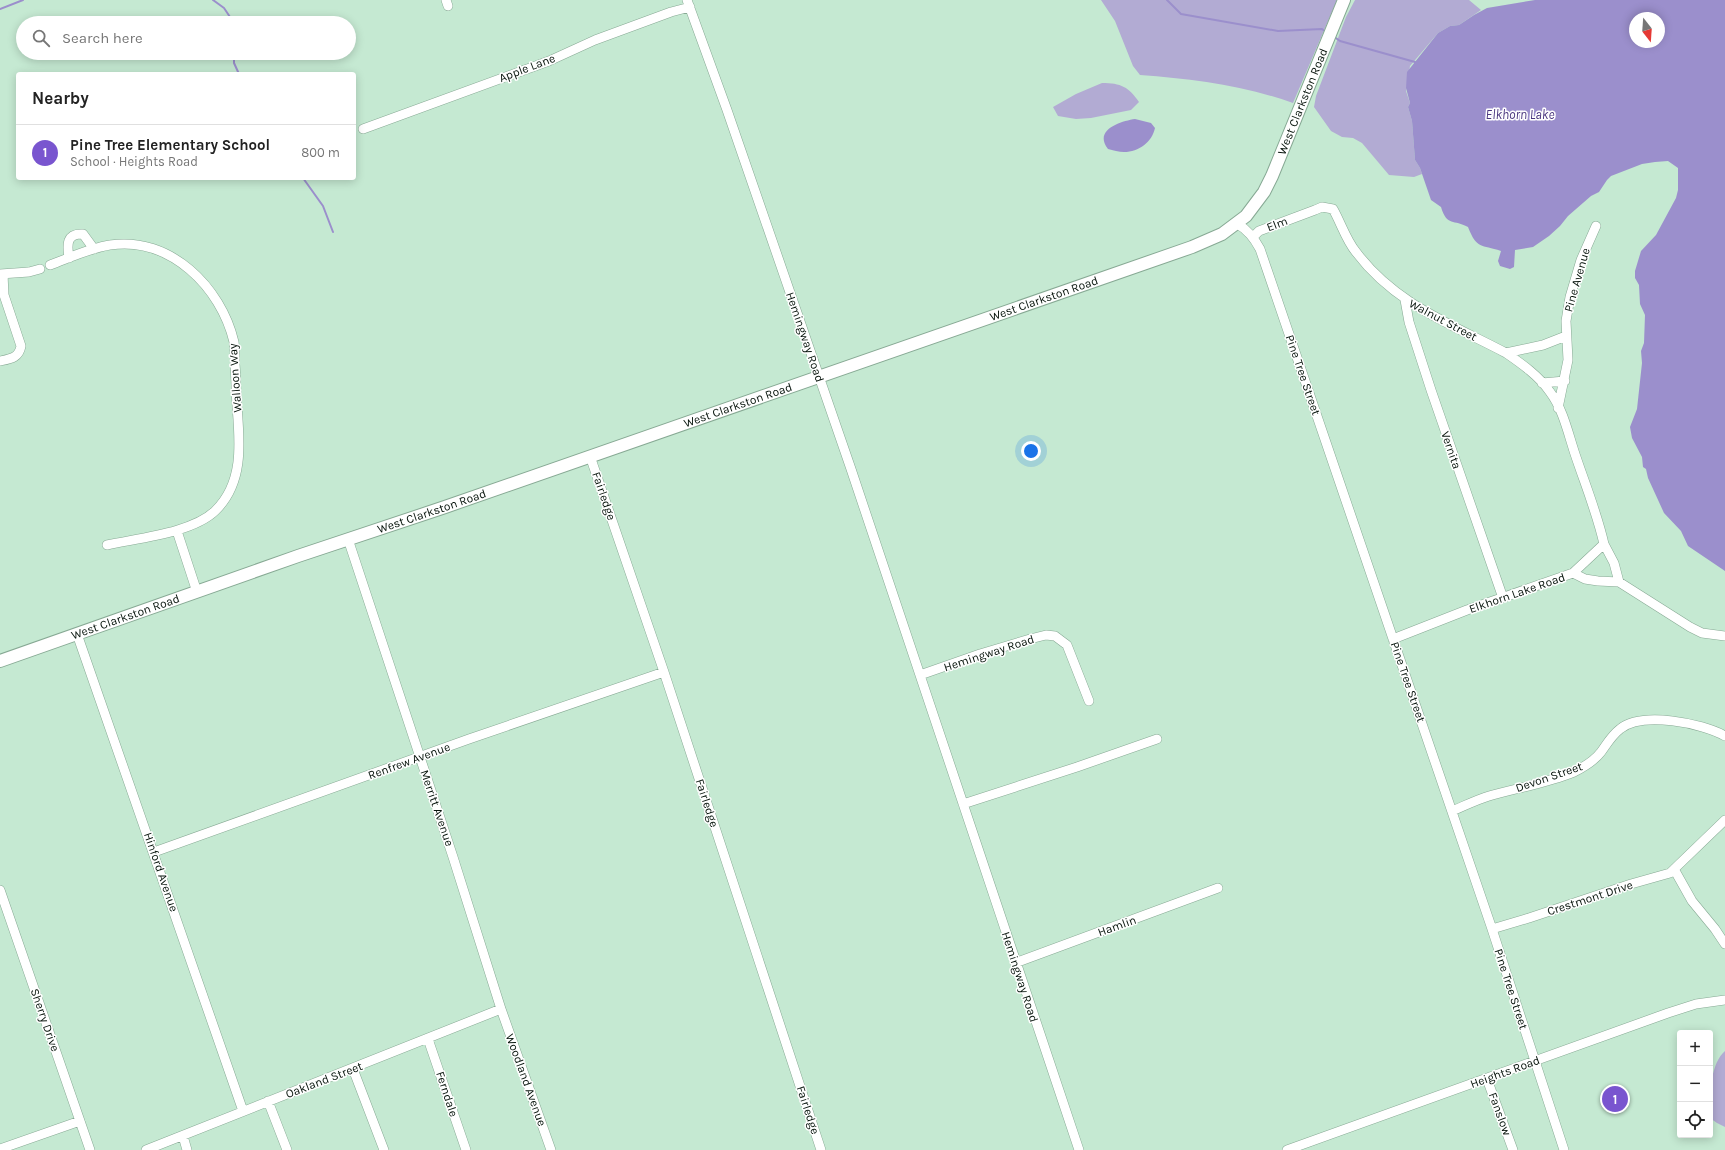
<!DOCTYPE html>
<meta charset="utf-8">
<style>
body{margin:0;font-family:Karla,sans-serif;background:#f6f6f6;color:#222}
.controls{position:absolute;right:12px;bottom:12px;display:grid;overflow:hidden;border-radius:4px;box-shadow:0 2px 10px #0003}
.controls button{width:36px;height:36px;display:grid;place-items:center;padding:0;border:0;border-bottom:1px solid #e0e0e0;background:#fff;color:#222;font:20px sans-serif}
.compass{position:absolute;left:1629px;top:12px;width:36px;height:36px;border-radius:50%;background:#fff;box-shadow:0 2px 10px #0003;rotate:163deg}
.you{position:absolute;left:1031px;top:451px;width:14px;height:14px;margin:-10px;border:3px solid #fff;border-radius:50%;background:#1a73e8;box-shadow:0 0 0 6px #1a73e833}
.badge{display:grid;place-items:center;width:26px;height:26px;border-radius:50%;background:#7955cf;color:#fff;font-size:13px;font-weight:700}
.pin{position:absolute;translate:-50% -50%;border:2px solid #fff;box-shadow:0 1px 4px #0006}
.list{margin:0;padding:0;list-style:none}
h2{display:flex;justify-content:space-between;align-items:center;height:52px;margin:0;padding:0 16px;font-size:17px}
h2 small{font-size:13px;font-weight:400;color:#767676}
.list li{display:grid;grid-template-columns:26px 1fr auto;gap:12px;align-items:center;box-sizing:border-box;height:56px;padding:0 16px;border-top:1px solid #e0e0e0}
.list b{display:block;font-size:15px;white-space:nowrap}
.list p{margin:0;font-size:13px;white-space:nowrap;color:#767676}
.list em{font-size:13px;font-style:normal;color:#767676}
.icon{flex:none;width:22px;height:22px;fill:none;stroke:currentColor;stroke-width:2;stroke-linecap:round;stroke-linejoin:round}
.map{position:relative;flex:none;width:1725px;height:1150px;overflow:hidden}
.search{position:absolute;background:#fff;box-shadow:0 2px 10px #0003;left:16px;top:16px;width:340px;height:44px;display:flex;align-items:center;gap:10px;box-sizing:border-box;padding:0 14px;border-radius:22px;color:#767676;font-size:15px}
.panel{position:absolute;background:#fff;box-shadow:0 2px 10px #0003;left:16px;top:72px;width:340px;height:108px;border-radius:4px}
.map>svg:first-child{display:block}
.green{fill:#b2abd3}
.water{fill:#9b8fcc;fill-rule:evenodd}
.lines{fill:none;stroke-linecap:round;stroke-linejoin:round}
.stream{stroke:#9b8fcc;stroke-width:2}
.minor-casing{stroke:#87a994;stroke-width:10}
.secondary-casing{stroke:#87a994;stroke-width:14}
.minor{stroke:#fff;stroke-width:9}
.secondary{stroke:#fff;stroke-width:12}
.labels{text-anchor:middle;dominant-baseline:central;stroke-width:3;stroke-linejoin:round;paint-order:stroke}
.street-label{font-size:12px;fill:#06130b;stroke:#fff}
.water-label{font-size:13px;font-style:italic;fill:#49357e;stroke:#fff}
</style>
<div class="map">
<svg width="1725" height="1150" viewBox="0 0 1725 1150">
<rect width="100%" height="100%" fill="#c5e9d2"/>
<path class="green" d="M1101 0H1337L1293 103C1243 85 1192 79 1140 75L1133 66 1115 21Z
M1355 0H1469L1481 10 1459 25 1450 26 1438 33 1410 66 1406 91 1410 103 1408 107 1412 121 1415 160 1420 168 1422 174 1414 177 1389 175 1362 143 1353 138 1342 137 1331 131 1314 107 1316 96 1346 17Z
M1102 83C1121 83 1129 87 1139 102L1131 110 1091 118 1076 119 1058 116 1053 107 1076 94Z
M1725 1051V1127L1717 1123 1710 1118C1710 1098 1709 1065 1725 1051Z"/>
<path class="water" d="M1535 0H1725V571L1688 546 1681 531 1664 513 1648 478 1646 469 1643 467 1642 457 1632 438 1630 427 1637 409 1642 363 1641 351 1644 343 1645 315 1640 304 1639 285 1635 278V271L1641 251 1656 235 1676 198 1678 190V168L1668 161 1655 162 1642 164 1611 176 1607 180 1599 192 1591 196 1568 216 1560 226 1549 236 1533 247 1515 250 1514 267 1510 269 1500 266 1498 261 1501 251C1481 244 1477 250 1468 227 1454 219 1447 227 1441 207L1431 200 1420 168 1415 160 1412 121 1408 107 1410 103 1406 88 1407 72 1438 33 1450 26 1459 25 1474 15 1487 8ZM1635 18H1659V42H1635Z
M1135 119 1151 123 1155 128C1152 142 1139 152 1124 152 1119 152 1113 150 1108 149 1093 130 1121 121 1135 119Z"/>
<g class="lines">
<path class="stream" d="M213 0 224 8 234 23
M1167 0 1181 14 1278 31 1322 29 1326 32
M0 9 23 0
M1333 36 1340 41 1415 62
M234 53V63L239 74
M303 178 323 206 333 232"/>
<g class="minor-casing">
<path id="minor" d="M446 0 448 6
M687 0 727 110 851 469 1079 1150
M363 129 549 61 595 40 671 12 690 7
M1236 223C1248 230 1254 238 1260 249L1492 929 1564 1150
M1253 237 1259 231 1315 210 1322 207 1333 209C1341 223 1346 240 1356 252 1395 304 1451 324 1506 353 1522 364 1539 376 1550 392 1563 409 1568 433 1575 454 1585 484 1597 513 1604 544L1573 573
M69 258C67 245 66 233 83 234L94 249
M50 265C69 258 90 248 110 245 170 236 221 287 234 342 235 349 235 357 235 364 236 378 236 392 237 406 240 443 244 483 215 511 192 533 138 538 107 545
M0 274 29 272 40 269
M1405 300 1409 322 1431 390 1503 598
M1506 353 1543 345 1566 336
M0 361C10 359 19 358 21 346L4 295 3 274
M1542 383 1565 381
M1558 408 1568 360 1566 321 1570 297 1581 260 1596 226
M590 456 664 672 821 1150
M177 531 197 592
M348 539 453 857 501 1009 551 1150
M1604 544 1614 563 1619 582
M77 634 243 1111
M1393 639 1467 610 1573 573 1585 579 1598 581 1619 582 1690 627 1702 633 1725 636
M920 675 980 654 1030 639 1046 635 1055 636 1067 645 1089 701
M963 804 1077 767 1157 739
M1452 811C1464 806 1476 800 1489 796 1517 788 1547 783 1574 772 1584 767 1594 761 1601 752 1607 744 1611 736 1620 729 1642 711 1702 723 1725 736
M154 852 469 739 664 672
M1674 869 1692 901 1715 929 1725 944
M0 890 90 1150
M1492 929 1529 918 1631 884 1670 873 1725 820
M1015 963 1218 888
M428 1039 466 1150
M353 1069 384 1150
M1487 1079 1513 1150
M268 1101 287 1150
M183 1136 187 1150
M0 1149 80 1121
M146 1150 501 1009
M1287 1150 1668 1013 1696 1004 1725 1000"/>
</g>
<g class="secondary-casing">
<g id="secondary">
<path id="s1" d="M0 661 298 556 445 507 1192 247 1222 234 1246 216 1264 192 1272 176 1344 0"/>
</g>
</g>
<use href="#minor" class="minor"/>
<use href="#secondary" class="secondary"/>
</g>
<g class="labels">
<g class="street-label">
<text transform="translate(527 68) rotate(-21)">Apple Lane</text>
<text stroke="none"><textPath href="#s1" startOffset="1453">West Clarkston Road</textPath></text>
<text transform="translate(1277 224) rotate(-21)">Elm</text>
<text transform="translate(1577 280) rotate(-74)">Pine Avenue</text>
<text stroke="none"><textPath href="#s1" startOffset="1105">West Clarkston Road</textPath></text>
<text transform="translate(1443 320) rotate(28)">Walnut Street</text>
<text transform="translate(805 337) rotate(71)">Hemingway Road</text>
<text transform="translate(1303 375) rotate(71)">Pine Tree Street</text>
<text transform="translate(235 378) rotate(-94)">Walloon Way</text>
<text stroke="none"><textPath href="#s1" startOffset="781">West Clarkston Road</textPath></text>
<text transform="translate(1451 450) rotate(71)">Vernita</text>
<text transform="translate(604 496) rotate(71)">Fairledge</text>
<text stroke="none"><textPath href="#s1" startOffset="457">West Clarkston Road</textPath></text>
<text transform="translate(1517 593) rotate(-19)">Elkhorn Lake Road</text>
<text stroke="none"><textPath href="#s1" startOffset="133">West Clarkston Road</textPath></text>
<text transform="translate(989 653) rotate(-18)">Hemingway Road</text>
<text transform="translate(1408 682) rotate(71)">Pine Tree Street</text>
<text transform="translate(409 761) rotate(-20)">Renfrew Avenue</text>
<text transform="translate(1549 777) rotate(-19)">Devon Street</text>
<text transform="translate(707 803) rotate(72)">Fairledge</text>
<text transform="translate(437 808) rotate(71)">Merritt Avenue</text>
<text transform="translate(161 872) rotate(71)">Hinford Avenue</text>
<text transform="translate(1590 898) rotate(-18)">Crestmont Drive</text>
<text transform="translate(1117 926) rotate(-20)">Hamlin</text>
<text transform="translate(1020 977) rotate(72)">Hemingway Road</text>
<text transform="translate(1511 989) rotate(72)">Pine Tree Street</text>
<text transform="translate(45 1020) rotate(71)">Sherry Drive</text>
<text transform="translate(1505 1072) rotate(-20)">Heights Road</text>
<text transform="translate(324 1080) rotate(-21)">Oakland Street</text>
<text transform="translate(526 1080) rotate(70)">Woodland Avenue</text>
<text transform="translate(447 1094) rotate(72)">Ferndale</text>
<text transform="translate(808 1110) rotate(72)">Fairledge</text>
<text transform="translate(1500 1114) rotate(70)">Fanslow</text>
</g>
<g class="water-label">
<text x="1520" y="114">Elkhorn Lake</text>
</g>
</g>
</svg>
<div class="controls">
<button>+</button>
<button>−</button>
<button><svg class="icon" aria-label="locate" viewBox="0 0 24 24"><circle cx="12" cy="12" r="6"/><path d="M12 2v4M12 18v4M2 12h4M18 12h4"/></svg></button>
</div>
<svg class="compass" viewBox="-18 -18 36 36"><path d="M0-13l5 13h-10z" fill="#e53935"/><path d="M0 13l5-13h-10z" fill="#767676"/></svg>
<div class="you"></div>
<div class="pin badge" style="left:1615px;top:1099px">1</div>
<div class="search"><svg class="icon" aria-label="search" viewBox="0 0 24 24"><circle cx="10" cy="10" r="6"/><path d="M15 15l6 6"/></svg>Search here</div>
<section class="panel">
<h2>Nearby<small></small></h2>
<ul class="list">
<li><span class="badge">1</span><div><b>Pine Tree Elementary School</b><p>School · Heights Road</p></div><em>800 m</em></li>
</ul>
</section>
</div>
